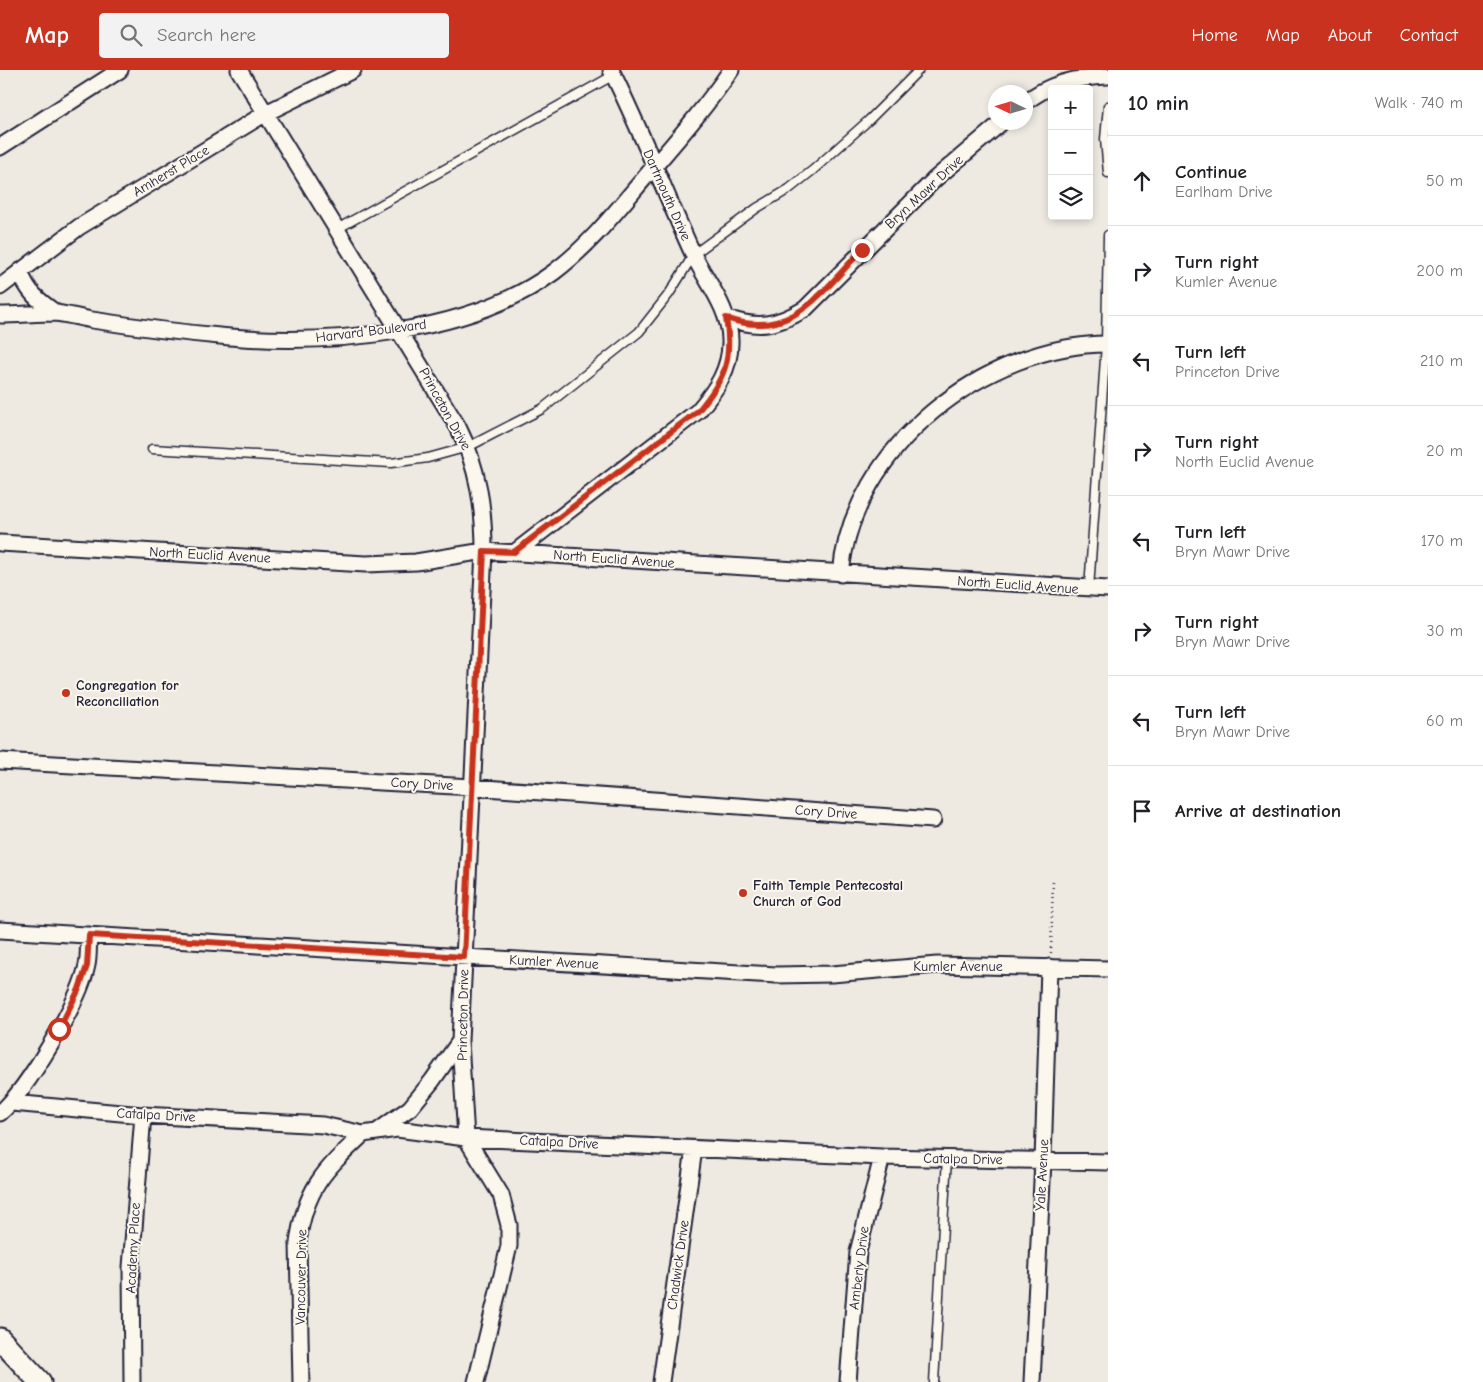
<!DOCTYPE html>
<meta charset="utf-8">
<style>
body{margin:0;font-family:"Comic Neue",sans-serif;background:#f2f2f2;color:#202124}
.controls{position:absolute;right:15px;top:15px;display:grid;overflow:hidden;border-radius:5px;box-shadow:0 2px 8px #0003}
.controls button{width:45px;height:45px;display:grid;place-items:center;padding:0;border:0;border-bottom:1px solid #e0e0e0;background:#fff;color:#202124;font:25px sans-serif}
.compass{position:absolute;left:988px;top:15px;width:45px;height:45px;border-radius:50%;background:#fff;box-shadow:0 2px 8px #0003;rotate:274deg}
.stop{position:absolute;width:15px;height:15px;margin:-11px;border:4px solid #c8321e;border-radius:50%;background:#fff}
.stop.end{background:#c8321e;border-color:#fff;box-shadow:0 1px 5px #0008}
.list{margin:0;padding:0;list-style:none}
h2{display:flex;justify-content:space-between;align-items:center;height:65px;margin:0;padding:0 20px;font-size:21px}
h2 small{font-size:16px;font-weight:400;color:#757577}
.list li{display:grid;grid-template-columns:32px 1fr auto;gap:15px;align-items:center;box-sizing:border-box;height:90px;padding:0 20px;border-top:1px solid #e0e0e0}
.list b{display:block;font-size:19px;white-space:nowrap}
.list p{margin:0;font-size:16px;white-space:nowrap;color:#757577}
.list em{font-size:16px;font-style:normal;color:#757577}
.icon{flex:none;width:28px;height:28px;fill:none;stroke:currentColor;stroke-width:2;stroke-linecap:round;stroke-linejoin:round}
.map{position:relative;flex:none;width:1108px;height:1312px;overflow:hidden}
header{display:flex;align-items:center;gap:30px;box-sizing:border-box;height:70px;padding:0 25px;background:#c8321e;color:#fff}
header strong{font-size:24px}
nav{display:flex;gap:28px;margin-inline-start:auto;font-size:18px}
.search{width:350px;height:45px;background:#f2f2f2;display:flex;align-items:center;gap:12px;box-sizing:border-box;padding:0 18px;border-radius:5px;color:#757577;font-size:19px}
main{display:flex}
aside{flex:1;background:#fff}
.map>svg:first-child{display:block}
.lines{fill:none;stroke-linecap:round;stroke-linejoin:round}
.lane-casing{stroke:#22223b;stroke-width:11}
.street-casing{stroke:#22223b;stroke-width:19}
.secondary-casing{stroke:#22223b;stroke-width:25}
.path{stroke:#22223b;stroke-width:2.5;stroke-dasharray:1 4;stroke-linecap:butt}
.lane{stroke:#fbf7ec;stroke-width:8}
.street{stroke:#fbf7ec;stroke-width:15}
.secondary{stroke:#fbf7ec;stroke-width:21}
.route{stroke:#c8321e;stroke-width:6}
.poi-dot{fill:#c8321e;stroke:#fbf7ec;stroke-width:2}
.labels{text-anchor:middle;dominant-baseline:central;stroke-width:4;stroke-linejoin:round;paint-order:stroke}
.street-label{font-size:14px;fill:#22223b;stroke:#fbf7ec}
.poi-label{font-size:14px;font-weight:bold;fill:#22223b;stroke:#fbf7ec;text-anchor:start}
</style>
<header>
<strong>Map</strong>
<div class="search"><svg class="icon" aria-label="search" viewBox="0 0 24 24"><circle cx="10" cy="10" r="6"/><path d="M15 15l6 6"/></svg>Search here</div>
<nav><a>Home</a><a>Map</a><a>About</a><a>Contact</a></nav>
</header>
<main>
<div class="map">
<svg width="1108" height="1312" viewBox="0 0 1108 1312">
<rect width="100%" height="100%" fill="#eeeae2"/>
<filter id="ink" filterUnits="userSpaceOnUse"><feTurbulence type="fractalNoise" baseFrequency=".02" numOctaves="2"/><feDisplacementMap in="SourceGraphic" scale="10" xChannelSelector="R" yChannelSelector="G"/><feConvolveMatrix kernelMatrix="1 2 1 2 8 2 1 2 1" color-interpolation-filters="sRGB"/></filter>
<g filter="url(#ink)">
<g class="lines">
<g class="lane-casing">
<path id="lane" d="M1108 36 1105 69 1108 103
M337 159 614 5
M152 379 391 393 428 388 468 377 542 339 639 262 669 224 694 184 757 138 789 119 813 100 869 50 919 0
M1089 519 1106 274 1108 165
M934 1312 947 1088"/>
</g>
<g class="street-casing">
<path id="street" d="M239 0 458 357C478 397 484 437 484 481L460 971 466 1068 501 1125 509 1155V1176L476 1312
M1026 32C1049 13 1078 7 1108 6
M0 77 120 0
M20 201C27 222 39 231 56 243
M0 217 79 157 266 43 353 0
M0 245C18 245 37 243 55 243 67 244 80 248 92 250 137 257 184 263 230 267 331 275 470 264 554 202 590 175 618 139 647 105 676 71 706 37 731 0
M727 248C758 259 776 256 805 239L935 109 1002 52
M0 473 366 494 416 492 484 481 1108 519
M514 483 698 341C716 320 731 299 730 270 730 239 706 211 693 184 665 123 641 60 611 0
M841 504C851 378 986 274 1108 274
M0 691 472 717 933 750
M0 860 776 905 832 904 937 895 1108 899
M12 1033 143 1045 323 1055 363 1064 397 1059 466 1068 882 1087 1108 1092
M0 1043C27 1020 80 931 87 895 89 886 88 875 89 865
M378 1061 410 1038 432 1011 460 971
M132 1312 131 1197 143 1045
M301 1312 298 1173C305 1118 325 1100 363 1064
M661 1312 694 1079
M848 1312 858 1182 882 1087
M1032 1312 1043 1091 1049 897"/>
</g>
<g class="secondary-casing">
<path id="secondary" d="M0 1269 40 1312"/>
</g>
<path class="path" d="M1051 883 1053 809"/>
<use href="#lane" class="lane"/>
<use href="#street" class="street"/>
<use href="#secondary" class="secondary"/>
</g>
</g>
<g class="lines" filter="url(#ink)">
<path class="route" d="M59 959 79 919 87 896 89 865 464 887 484 481 514 482 698 341C725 309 733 289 726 248 792 272 821 222 862 180"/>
</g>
<g class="poi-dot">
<circle cx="66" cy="623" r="5"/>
<circle cx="743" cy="823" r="5"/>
</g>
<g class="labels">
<g class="street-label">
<text transform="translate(171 101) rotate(-31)">Amherst Place</text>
<text transform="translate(924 122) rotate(-43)">Bryn Mawr Drive</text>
<text transform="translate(667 125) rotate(66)">Dartmouth Drive</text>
<text transform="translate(371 261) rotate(-7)">Harvard Boulevard</text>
<text transform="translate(445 339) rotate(61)">Princeton Drive</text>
<text transform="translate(210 485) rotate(3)">North Euclid Avenue</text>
<text transform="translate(614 489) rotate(4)">North Euclid Avenue</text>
<text transform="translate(1018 515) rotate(4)">North Euclid Avenue</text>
<text transform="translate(422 714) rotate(3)">Cory Drive</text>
<text transform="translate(826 742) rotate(4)">Cory Drive</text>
<text transform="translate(554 892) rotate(3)">Kumler Avenue</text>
<text x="958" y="896">Kumler Avenue</text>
<text transform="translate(463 945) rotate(-89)">Princeton Drive</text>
<text transform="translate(156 1045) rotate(3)">Catalpa Drive</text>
<text transform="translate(559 1072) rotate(3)">Catalpa Drive</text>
<text transform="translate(963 1089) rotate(1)">Catalpa Drive</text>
<text transform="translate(1042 1105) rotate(-87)">Yale Avenue</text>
<text transform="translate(133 1178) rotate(-87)">Academy Place</text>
<text transform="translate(678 1195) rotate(-82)">Chadwick Drive</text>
<text transform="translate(859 1198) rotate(-83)">Amberly Drive</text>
<text transform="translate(301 1207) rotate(-89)">Vancouver Drive</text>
</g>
<g class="poi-label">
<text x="76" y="615">Congregation for<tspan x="76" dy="16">Reconciliation</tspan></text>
<text x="753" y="815">Faith Temple Pentecostal<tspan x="753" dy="16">Church of God</tspan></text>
</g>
</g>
</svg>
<div class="controls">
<button>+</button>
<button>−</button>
<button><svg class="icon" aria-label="layers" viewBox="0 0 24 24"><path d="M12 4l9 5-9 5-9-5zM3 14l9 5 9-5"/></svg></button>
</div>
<svg class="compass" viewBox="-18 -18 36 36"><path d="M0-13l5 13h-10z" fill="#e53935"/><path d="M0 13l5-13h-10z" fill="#757577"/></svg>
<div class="stop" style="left:59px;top:959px"></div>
<div class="stop end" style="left:862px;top:180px"></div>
</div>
<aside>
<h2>10 min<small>Walk · 740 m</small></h2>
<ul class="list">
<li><svg class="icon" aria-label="ahead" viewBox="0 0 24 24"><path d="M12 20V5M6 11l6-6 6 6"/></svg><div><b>Continue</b><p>Earlham Drive</p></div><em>50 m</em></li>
<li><svg class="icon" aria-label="right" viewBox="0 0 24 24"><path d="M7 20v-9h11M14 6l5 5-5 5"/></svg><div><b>Turn right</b><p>Kumler Avenue</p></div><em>200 m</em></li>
<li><svg class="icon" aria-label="left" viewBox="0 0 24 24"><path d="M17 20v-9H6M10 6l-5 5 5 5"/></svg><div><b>Turn left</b><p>Princeton Drive</p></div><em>210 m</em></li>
<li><svg class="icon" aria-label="right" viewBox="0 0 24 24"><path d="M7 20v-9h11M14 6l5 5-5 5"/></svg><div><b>Turn right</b><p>North Euclid Avenue</p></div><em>20 m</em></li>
<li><svg class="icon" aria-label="left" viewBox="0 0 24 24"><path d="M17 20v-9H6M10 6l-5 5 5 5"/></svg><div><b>Turn left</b><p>Bryn Mawr Drive</p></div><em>170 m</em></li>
<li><svg class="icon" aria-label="right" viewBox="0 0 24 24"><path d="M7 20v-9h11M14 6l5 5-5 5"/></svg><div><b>Turn right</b><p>Bryn Mawr Drive</p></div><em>30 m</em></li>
<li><svg class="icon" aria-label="left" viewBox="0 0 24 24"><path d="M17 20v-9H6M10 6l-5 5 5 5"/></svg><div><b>Turn left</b><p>Bryn Mawr Drive</p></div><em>60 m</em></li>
<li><svg class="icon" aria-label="arrive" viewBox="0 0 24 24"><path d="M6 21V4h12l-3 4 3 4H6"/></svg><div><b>Arrive at destination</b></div></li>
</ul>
</aside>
</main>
